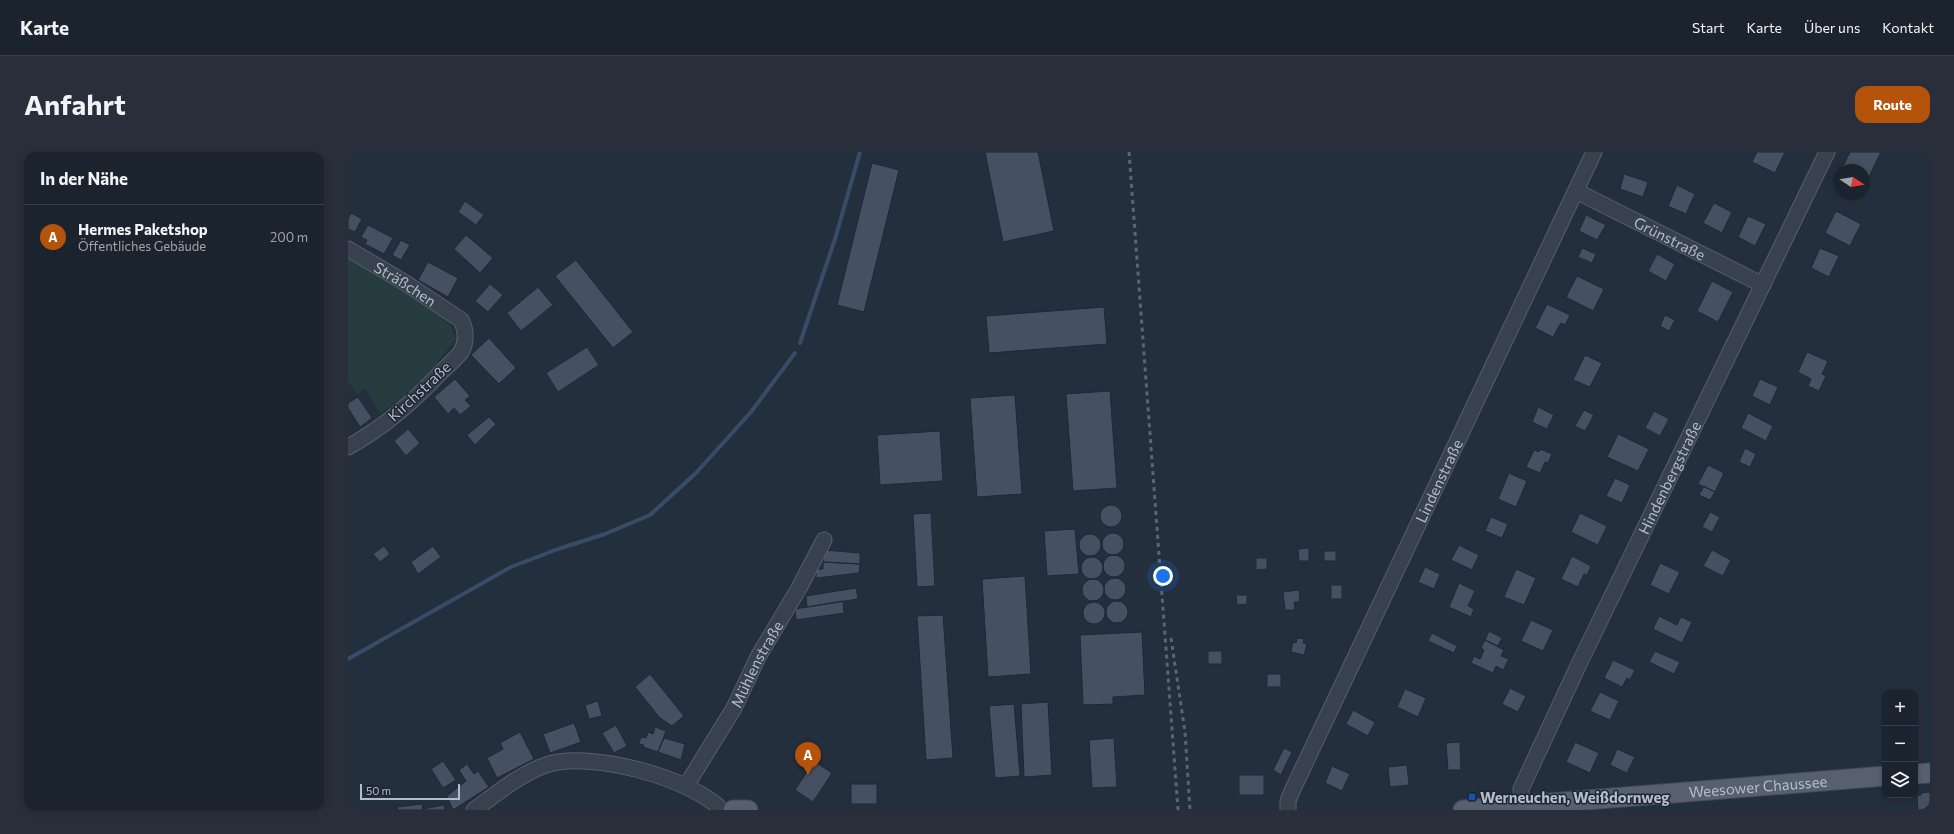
<!DOCTYPE html>
<html lang="de">
<meta charset="utf-8">
<style>
body{margin:0;font-family:Commissioner,sans-serif;background:#282f3a;color:#f1f3f6}
.controls{position:absolute;right:12px;bottom:12px;display:grid;overflow:hidden;border-radius:8px;box-shadow:0 2px 6px #0003}
.controls button{width:36px;height:36px;display:grid;place-items:center;padding:0;border:0;border-bottom:1px solid #39404a;background:#1b232e;color:#f1f3f6;font:20px sans-serif}
.compass{position:absolute;left:1486px;top:12px;width:36px;height:36px;border-radius:50%;background:#1b232e;box-shadow:0 2px 6px #0003;rotate:102deg}
.scale{position:absolute;left:12px;bottom:10px;width:100px;box-sizing:border-box;padding-left:4px;border:2px solid #b4bcc9;border-top:0;font-size:11px;line-height:14px;white-space:nowrap;color:#b4bcc9;-webkit-text-stroke:3px #1d2633;paint-order:stroke}
.you{position:absolute;left:815px;top:424px;width:14px;height:14px;margin:-10px;border:3px solid #fff;border-radius:50%;background:#1a73e8;box-shadow:0 0 0 6px #1a73e833}
.badge{display:grid;place-items:center;width:26px;height:26px;border-radius:50%;background:#b45309;color:#fff;font-size:13px;font-weight:700}
.pin{position:absolute;translate:-50% -33px;filter:drop-shadow(0 1px 2px #0008)}
.pin::after{content:'';position:absolute;top:21px;width:14px;height:12px;background:inherit;clip-path:polygon(0 0,100% 0,50% 100%)}
.list{margin:0;padding:0;list-style:none}
h2{display:flex;justify-content:space-between;align-items:center;height:52px;margin:0;padding:0 16px;font-size:17px}
h2 small{font-size:13px;font-weight:400;color:#a0a4aa}
.list li{display:grid;grid-template-columns:26px 1fr auto;gap:12px;align-items:center;box-sizing:border-box;height:64px;padding:0 16px;border-top:1px solid #39404a}
.list b{display:block;font-size:15px;white-space:nowrap}
.list p{margin:0;font-size:13px;white-space:nowrap;color:#a0a4aa}
.list em{font-size:13px;font-style:normal;color:#a0a4aa}
.icon{flex:none;width:22px;height:22px;fill:none;stroke:currentColor;stroke-width:2;stroke-linecap:round;stroke-linejoin:round}
.map{position:relative;flex:none;width:1582px;height:658px;overflow:hidden;border-radius:12px}
header{display:flex;align-items:center;gap:24px;box-sizing:border-box;height:56px;padding:0 20px;background:#1b232e;border-bottom:1px solid #39404a}
header strong{font-size:19px}
nav{display:flex;gap:22px;margin-inline-start:auto;font-size:14px}
.intro{display:flex;align-items:center;justify-content:space-between;box-sizing:border-box;height:96px;padding:0 24px}
h1{margin:0;font-size:28px}
.button{padding:10px 18px;border-radius:12px;background:#b45309;color:#fff;font-size:14px;font-weight:700}
main{display:flex;gap:24px;padding:0 24px}
aside{flex:1;background:#1b232e;border-radius:12px;box-shadow:0 2px 6px #0003}
.map>svg:first-child{display:block}
.green{fill:#263c3f}
.lines{fill:none;stroke-linecap:round;stroke-linejoin:round}
.stream{stroke:#394c67;stroke-width:4}
.building{fill:#455162;stroke:#1f2835}
.minor-casing{stroke:#565f6c;stroke-width:17}
.major-casing{stroke:#414a57;stroke-width:21}
.minor{stroke:#38414e;stroke-width:15}
.major{stroke:#56606e;stroke-width:19}
.rail{stroke:#5a6575;stroke-width:3;stroke-dasharray:4 4;stroke-linecap:butt}
.transit-dot{fill:#1a4fb4;stroke:#1d2633;stroke-width:1.5}
.labels{text-anchor:middle;dominant-baseline:central;stroke-width:3;stroke-linejoin:round;paint-order:stroke}
.street-label{font-size:15px;fill:#b4bcc9;stroke:#1d2633}
.poi-label{font-size:15px;font-weight:bold;fill:#b4bcc9;stroke:#1d2633;text-anchor:start}
</style>
<header>
<strong>Karte</strong>
<nav><a>Start</a><a>Karte</a><a>Über uns</a><a>Kontakt</a></nav>
</header>
<div class="intro"><h1>Anfahrt</h1><a class="button">Route</a></div>
<main>
<aside>
<h2>In der Nähe<small></small></h2>
<ul class="list">
<li><span class="badge">A</span><div><b>Hermes Paketshop</b><p>Öffentliches Gebäude</p></div><em>200 m</em></li>
</ul>
</aside>
<div class="map">
<svg width="1582" height="658" viewBox="0 0 1582 658">
<rect width="100%" height="100%" fill="#242f3e"/>
<path class="green" d="M0 103 74 149 103 174 108 187C83 218 66 239 32 261L18 237 9 242 0 229Z"/>
<g class="lines">
<path class="stream" d="M452 191 487 87 512 0
M0 507 163 415 210 397 257 382 302 363 348 321 403 260 447 201"/>
</g>
<path class="building" d="M637 0H690L706 79 655 90Z
M1409 0H1437L1427 21 1404 10Z
M1502 0H1533L1519 29 1523 30 1517 44 1512 42H1516V18H1493Z
M524 11 551 18 516 160 489 153Z
M1492 21V33L1488 31Z
M1276 22 1300 30 1295 45 1272 37Z
M1329 33 1347 42 1338 62 1320 54Z
M117 49 136 63 128 73 110 60Z
M1366 51 1384 60 1374 81 1355 71Z
M1488 59 1513 72 1502 94 1477 81Z
M3 61 14 67 7 80 0 77V67Z
M1238 63 1258 73 1249 88 1231 79Z
M1400 64 1418 72 1407 94 1390 85Z
M20 73 45 86 36 102 17 92 19 88 13 85Z
M118 83 145 106 132 121 106 97Z
M53 88 62 93 53 108 44 103Z
M1234 96 1248 102 1244 111 1230 105Z
M1472 96 1491 104 1481 125 1463 116Z
M1309 102 1327 112 1318 129 1300 119Z
M228 108 285 180 265 196 207 124Z
M80 110 110 126 100 145 70 128Z
M1229 124 1256 137 1245 159 1218 145Z
M1364 129 1385 140 1370 170 1349 159Z
M142 132 155 143 140 160 127 149Z
M190 135 205 153 173 179 159 161Z
M1199 152 1222 163 1217 173 1213 171 1205 185 1187 176Z
M756 155 759 192 641 201 638 164Z
M1317 163 1327 168 1321 179 1312 174Z
M141 186 168 216 151 232 123 203Z
M239 195 251 213 210 240 198 221Z
M1459 200 1480 209 1474 222 1478 224 1471 239 1460 234 1463 227 1450 220Z
M1237 203 1254 211 1242 235 1225 228Z
M107 227 122 244 117 248 123 254 112 263 106 256 100 262 86 245Z
M1412 227 1430 235 1422 253 1404 244Z
M762 239 769 336 725 339 718 242Z
M667 243 674 342 629 345 622 246Z
M10 245 24 266 12 275 0 256V251Z
M1190 255 1206 263 1199 277 1184 270Z
M1236 258 1246 263 1237 279 1227 274Z
M1306 259 1321 267 1312 284 1297 276Z
M1400 261 1425 274 1418 289 1393 276Z
M141 265 148 272 127 293 119 283Z
M60 277 72 291 58 304 46 289Z
M592 279 595 329 532 333 529 283Z
M1270 282 1301 297 1290 319 1259 305Z
M1397 296 1408 302 1402 315 1391 310Z
M1192 297 1204 302 1200 311 1197 310 1192 321 1178 315 1186 298 1191 300Z
M1360 313 1376 321 1367 340 1350 332Z
M1161 321 1179 329 1168 355 1150 347Z
M1267 326 1282 333 1274 351 1258 344Z
M1356 334 1367 340 1362 348 1351 343Z
M752 364a11 11 0 1 1 22 0a11 11 0 1 1-22 0Z
M1362 360 1372 365 1364 380 1354 375Z
M583 361 587 434 569 435 565 362Z
M1232 361 1259 374 1250 393 1223 380Z
M1143 365 1160 372 1154 386 1137 379Z
M727 377 731 422 699 424 696 379Z
M754 392a11 11 0 1 1 22 0a11 11 0 1 1-22 0Z
M731 393a11 11 0 1 1 22 0a11 11 0 1 1-22 0Z
M1111 393 1131 403 1124 418 1103 408Z
M36 394 42 402 32 410 25 402Z
M85 394 93 405 70 422 63 410Z
M961 396V409H951L950 397Z
M476 398 512 401V412L475 410Z
M1364 398 1383 408 1375 424 1355 414Z
M976 399H988V409H976Z
M755 414a11 11 0 1 1 22 0a11 11 0 1 1-22 0Z
M1224 404 1243 414 1239 423 1236 422 1230 435 1213 427Z
M733 416a11 11 0 1 1 22 0a11 11 0 1 1-22 0Z
M908 406H919V417L908 418Z
M475 410 512 412 511 421 468 426V417H475Z
M1312 411 1332 420 1321 442 1302 433Z
M1077 415 1092 422 1086 437 1070 430Z
M1168 417 1188 426 1176 453 1156 445Z
M677 424 683 522 640 525 634 427Z
M756 437a11 11 0 1 1 22 0a11 11 0 1 1-22 0Z
M734 438a11 11 0 1 1 22 0a11 11 0 1 1-22 0Z
M1111 431 1127 439 1120 454 1126 457 1123 465 1101 455Z
M983 433H994V447H983Z
M508 436 510 447 459 455 458 444Z
M951 438 952 450H946L947 458H937L935 440Z
M888 443H899V452L889 453Z
M758 460a11 11 0 1 1 22 0a11 11 0 1 1-22 0Z
M495 449 496 461 448 468 447 457Z
M735 461a11 11 0 1 1 22 0a11 11 0 1 1-22 0Z
M595 463 605 606 578 608 569 464Z
M1311 464 1329 473 1333 465 1344 470 1334 491 1305 477Z
M1183 468 1205 478 1195 499 1173 489Z
M1141 479 1154 486 1150 494 1137 488Z
M794 480 797 543 765 545V552L735 553 732 483Z
M1084 481 1109 494 1106 501 1080 489Z
M949 486 956 487 955 491 959 492 956 503 943 500 945 490 948 491Z
M1137 488 1156 498 1153 504 1161 507 1155 518 1148 514 1145 521 1123 511 1126 504 1132 507 1136 498 1133 496Z
M860 499H874V512H860Z
M1307 499 1332 510 1326 522 1301 510Z
M1265 508 1287 518 1282 528 1279 526 1274 535 1256 526Z
M302 522 336 564 324 574 312 566 287 535Z
M919 522H933V535H919Z
M1162 536 1178 544 1170 560 1154 552Z
M1057 537 1078 546 1070 565 1049 555Z
M1252 540 1271 549 1262 568 1242 559Z
M250 549 254 564 241 567 237 553Z
M700 550 704 623 676 625 673 552Z
M666 552 672 624 647 626 641 554Z
M1005 558 1027 570 1020 584 998 572Z
M226 571 233 590 202 601 195 582Z
M268 573 279 594 266 601 254 581Z
M307 575 318 579 310 600 295 595 296 593 291 592 293 585 298 586 300 580 305 582Z
M172 580 186 607 149 626 139 606 155 597 152 591Z
M316 586 337 592 333 608 310 600Z
M766 586 769 635 744 636 741 588Z
M1112 590 1113 618H1100L1098 591Z
M1227 590 1251 601 1242 621 1218 610Z
M936 596 944 600 933 623 925 618Z
M1269 597 1287 605 1279 621 1262 613Z
M95 609 108 628 95 636 83 617Z
M466 609 484 621 465 650 447 638Z
M119 612 126 622 130 619 141 635 105 658 99 644 118 629 111 618Z
M1059 613 1061 633 1042 635 1040 615Z
M984 614 1002 622 994 639 977 631Z
M891 623H916V643H891Z
M503 632H529V652H503Z
M1582 640V658H1570L1569 644 1573 643V641Z
M74 652 75 658H50L49 655Z
M96 653 97 658H75V657Z"/>
<g class="lines">
<g class="minor-casing">
<g id="minor">
<path id="s1" d="M1228 39 1415 133"/>
<path id="s2" d="M0 97 56 130 113 168C118 177 119 190 113 200 108 207 99 214 93 220 66 249 35 276 0 295"/>
<path id="s3" d="M338 634 386 556 410 505 451 436 476 388"/>
<path id="s4" d="M1174 654 1173 637 1231 512 1479 0"/>
<path d="M126 658C148 642 172 622 198 613 242 598 343 626 374 658"/>
<path id="s5" d="M940 658V649L944 639 1246 0"/>
</g>
</g>
<g class="major-casing">
<g id="major">
<path d="M1567 622 1582 621"/>
<path d="M385 658H400"/>
<path id="s6" d="M1115 658 1537 624"/>
</g>
</g>
<use href="#minor" class="minor"/>
<use href="#major" class="major"/>
<path class="rail" d="M781 0 830 658
M823 486 837 580 842 658"/>
</g>
<rect class="transit-dot" x="1120" y="641" width="8" height="8" rx="2"/>
<g class="labels">
<g class="street-label">
<text stroke="none"><textPath href="#s1" startOffset="105">Grünstraße</textPath></text>
<text stroke="none"><textPath href="#s2" startOffset="67">Sträßchen</textPath></text>
<text transform="translate(71 239) rotate(-43)">Kirchstraße</text>
<text stroke="none"><textPath href="#s4" startOffset="362">Hindenbergstraße</textPath></text>
<text stroke="none"><textPath href="#s5" startOffset="363">Lindenstraße</textPath></text>
<text stroke="none"><textPath href="#s3" startOffset="141">Mühlenstraße</textPath></text>
<text stroke="none"><textPath href="#s6" startOffset="296">Weesower Chaussee</textPath></text>
</g>
<g class="poi-label">
<text x="1132" y="645">Werneuchen, Weißdornweg</text>
</g>
</g>
</svg>
<div class="controls">
<button>+</button>
<button>−</button>
<button><svg class="icon" aria-label="layers" viewBox="0 0 24 24"><path d="M12 4l9 5-9 5-9-5zM3 14l9 5 9-5"/></svg></button>
</div>
<svg class="compass" viewBox="-18 -18 36 36"><path d="M0-13l5 13h-10z" fill="#e53935"/><path d="M0 13l5-13h-10z" fill="#a0a4aa"/></svg>
<div class="scale">50 m</div>
<div class="you"></div>
<div class="pin badge" style="left:460px;top:623px">A</div>
</div>
</main>
